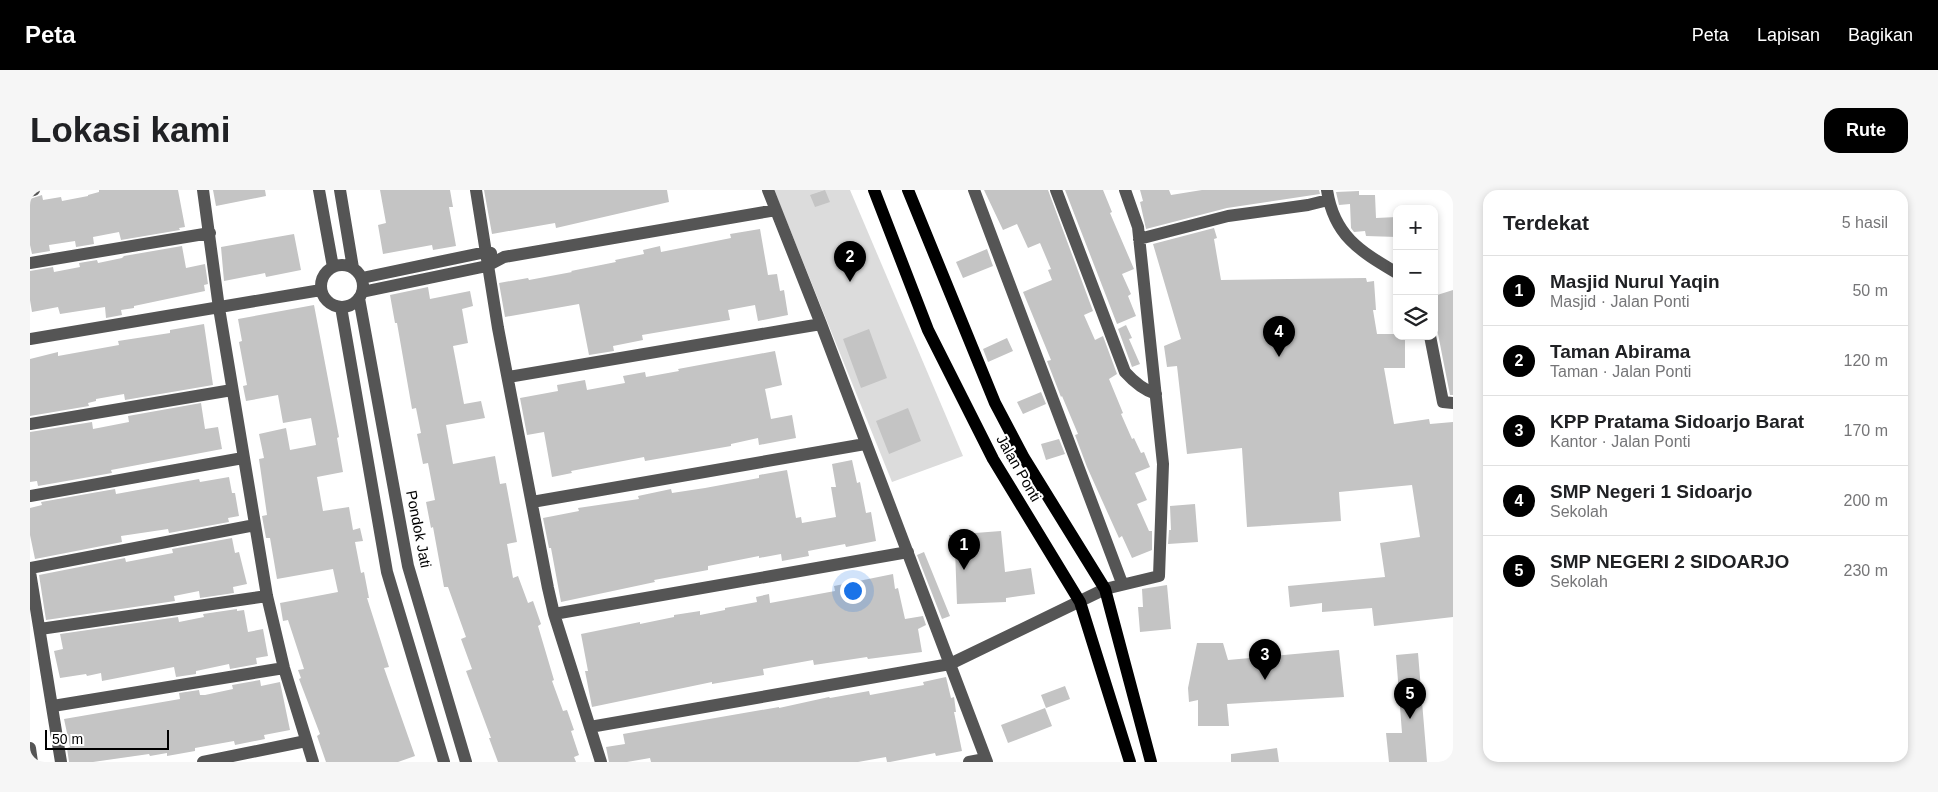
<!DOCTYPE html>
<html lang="id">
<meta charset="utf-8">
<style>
body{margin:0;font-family:Helvetica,sans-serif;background:#f6f6f6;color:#202124}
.controls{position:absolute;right:15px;top:15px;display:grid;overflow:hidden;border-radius:10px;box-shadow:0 2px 8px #0003}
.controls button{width:45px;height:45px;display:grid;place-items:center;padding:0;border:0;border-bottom:1px solid #e0e0e0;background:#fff;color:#202124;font:25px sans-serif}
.scale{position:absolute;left:15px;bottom:12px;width:124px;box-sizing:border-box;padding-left:5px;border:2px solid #000;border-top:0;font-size:14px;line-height:18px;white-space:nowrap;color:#000;-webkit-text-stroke:4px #fff;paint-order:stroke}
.you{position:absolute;left:822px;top:400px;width:18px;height:18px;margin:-12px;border:4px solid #fff;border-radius:50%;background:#1a73e8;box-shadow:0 0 0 8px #1a73e833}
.badge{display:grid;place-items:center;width:32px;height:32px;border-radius:50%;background:#000;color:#fff;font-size:16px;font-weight:700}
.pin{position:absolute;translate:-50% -41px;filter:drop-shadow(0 1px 2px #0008)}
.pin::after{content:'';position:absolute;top:26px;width:18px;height:15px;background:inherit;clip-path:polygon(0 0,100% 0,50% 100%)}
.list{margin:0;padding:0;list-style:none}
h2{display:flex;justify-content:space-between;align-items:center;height:65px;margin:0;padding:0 20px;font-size:21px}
h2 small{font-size:16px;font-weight:400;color:#757577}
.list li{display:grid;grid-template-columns:32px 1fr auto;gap:15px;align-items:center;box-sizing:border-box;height:70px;padding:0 20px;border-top:1px solid #e0e0e0}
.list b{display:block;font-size:19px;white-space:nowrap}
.list p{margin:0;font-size:16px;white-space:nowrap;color:#757577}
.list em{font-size:16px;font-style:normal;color:#757577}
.icon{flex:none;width:28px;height:28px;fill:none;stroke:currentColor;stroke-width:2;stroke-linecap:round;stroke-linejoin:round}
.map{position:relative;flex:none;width:1423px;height:572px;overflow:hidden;border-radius:15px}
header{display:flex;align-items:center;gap:30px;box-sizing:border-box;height:70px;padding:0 25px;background:#000;color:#fff}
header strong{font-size:24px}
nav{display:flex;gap:28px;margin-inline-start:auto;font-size:18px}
.intro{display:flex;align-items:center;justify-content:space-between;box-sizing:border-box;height:120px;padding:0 30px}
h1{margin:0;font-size:35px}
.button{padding:12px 22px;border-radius:15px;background:#000;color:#fff;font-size:18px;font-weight:700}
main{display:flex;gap:30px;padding:0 30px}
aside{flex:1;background:#fff;border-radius:15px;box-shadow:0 2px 8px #0003}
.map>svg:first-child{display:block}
.green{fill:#dcdcdc}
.building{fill:#c4c4c4}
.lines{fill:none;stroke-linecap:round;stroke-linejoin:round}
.minor{stroke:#555;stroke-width:12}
.major{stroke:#000;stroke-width:12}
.labels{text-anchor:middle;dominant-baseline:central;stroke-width:4;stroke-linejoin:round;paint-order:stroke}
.street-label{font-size:15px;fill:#000;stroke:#fff}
</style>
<header>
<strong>Peta</strong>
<nav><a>Peta</a><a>Lapisan</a><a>Bagikan</a></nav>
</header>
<div class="intro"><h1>Lokasi kami</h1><a class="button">Rute</a></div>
<main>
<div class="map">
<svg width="1423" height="572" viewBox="0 0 1423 572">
<rect width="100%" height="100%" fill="#fff"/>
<path class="green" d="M744 0H820L933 266 862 292Z"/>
<path class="building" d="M69 0H148L155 37 149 38 150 40 91 50 89 42 63 47 64 54 46 57 45 51 19 55 20 61 2 64 0 55V9L12 5 13 10 31 7 32 11 58 6V5L69 2Z
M183 0H235L236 6 186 16Z
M350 0H420L423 17H419L426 56 403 60 402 55 353 64 348 35 356 33Z
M454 0H637L639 12 526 38 525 33 462 44Z
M795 0 800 12 785 17 780 5Z
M954 0H1018L1063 121 1054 125 1065 150 1073 146 1087 184 1079 189 1093 223 1091 224 1102 249 1104 248 1111 263 1114 262 1120 277 1105 283 1117 310 1107 314 1119 341H1122V360L1102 368 1092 346 1089 348 1057 277 1045 245 1048 244 1032 206 1031 207 1017 171 1021 170 993 102 1022 90 1018 80 1021 79 1010 53 998 58 987 34 973 40Z
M1035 0H1073L1082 22 1080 23 1104 79 1092 84 1101 104 1098 106 1106 126 1087 134Z
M1110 0H1139L1141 5 1172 0H1289L1290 4 1197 18 1116 39 1110 12 1113 11Z
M1329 1V5H1345L1346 28 1367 27V47L1336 46 1335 41 1324 42 1321 38 1320 14 1309 15 1306 2Z
M1184 38 1187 48 1184 49 1191 90 1336 88 1337 92 1344 91 1346 120H1343L1347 144H1367V146H1375V178H1354L1364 234 1399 229 1400 234 1423 232V427L1344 436 1342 418 1292 422V413L1260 417 1258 396 1355 387 1350 353 1390 347 1382 295 1309 302 1311 331 1217 337 1212 258 1157 264 1147 176 1137 177 1134 156 1151 149 1123 54Z
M730 39 738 85 747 84 750 101 754 100 758 125 728 131 725 115 698 120 700 130 612 145 613 150 583 156 584 161 559 165 549 114 475 127 469 93 498 88 499 90 542 82 541 81 586 72 585 70 614 64 613 60 630 56 631 62 701 48 700 44Z
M264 44 271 80 236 87 235 83 194 91 191 57Z
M152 56 156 78 175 74 178 94 174 95 175 101 104 116V118L91 120 92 125 76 128 75 117 30 124 28 117 2 122 0 110V81L23 77 24 82 50 77 49 73 67 70 68 73 92 68 94 66Z
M957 59 963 76 933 88 926 72Z
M398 97 400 109 440 101 443 116 432 119 438 153 423 156 434 214 451 211 455 228 416 235 423 274 465 266 470 294 476 293 487 352 477 354 483 388 488 386 498 413 503 411 511 434 508 436 524 490 522 491 533 521 537 520 544 540 541 541 549 565 544 567 546 572H468L459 548H461L436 481 442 479 431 449 436 447 418 397H414L403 337 401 338 396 312 405 310 398 273 393 274 387 244 391 243 386 218 382 219 367 133H365L360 105Z
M1423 100V205H1420L1408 144 1404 139V106Z
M284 115 309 247 307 248 313 282 287 287 293 321 319 317 323 340 330 338 333 351 325 352 331 383 334 382 339 408H337L359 477 354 478 385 566 368 572H296L287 546 290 544 269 489 271 488 268 480 274 479 258 430 253 431 250 413 308 402 303 379 247 389 240 348H236L232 326 237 325 229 269 234 268 229 244 256 238 260 260 286 255 281 228 253 233 248 205 216 211 213 196 217 195 209 152 212 151 208 129Z
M174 134 183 195 95 210 94 204 66 209V211L58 213 59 216 0 226V169L28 162V166L89 155 88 151 140 143V140Z
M1096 135 1102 148 1099 149 1110 174 1102 177 1088 139Z
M839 139 857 188 831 198 813 149Z
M977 148 983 161 958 172 953 159Z
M745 161 752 195 735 199 741 229 762 225 766 248 729 255 728 248 701 254V256L615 271 614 267 541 281 542 283 522 287 514 242 497 245 490 208 528 201 527 195 555 190 557 200 595 193 593 186 615 182 616 187 649 181 648 179Z
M1011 202 1016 214 993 224 987 212Z
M171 213 175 239 188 237 192 259 81 280 82 283 8 296 7 291 0 292V242L62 232 63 239 99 232 98 226Z
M878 218 891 251 859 264 846 231Z
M1029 249 1035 264 1016 270 1011 254Z
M822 270 827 293 830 292 836 323 841 322 846 351 816 357 815 354 778 361 779 366 752 371 751 364 729 368V366L678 376V380L624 390 625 392 531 412 521 358H519L513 328 549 321 548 318 609 309 608 306 641 299 642 303 675 298 729 288V285L757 280 766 328 771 327 772 333 806 327 801 297H806L802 274Z
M199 287 202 303H205L209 326 198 328 199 332 139 343 138 339 91 346 92 352 5 369 0 345V318L12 315 11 312 85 299 86 304 169 289 170 292Z
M1165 314 1168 352 1138 354 1139 340H1141L1140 316Z
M971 341 975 382 1001 378 1005 404 976 408V412L927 414 925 359H920L919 345Z
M202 348 205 363 209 362 217 394 203 397 204 403 170 408 169 401 144 406 145 411 16 430 9 385 95 368 96 372 122 367 143 363 142 359Z
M894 362 920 426 912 429 887 365Z
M863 384 865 399 868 398 875 429 893 426 896 435 888 439 892 462 838 469 837 467 784 475 783 470 733 479 734 485 682 494V492L562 517 555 481H558L551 444 610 432V434L644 427V425L670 421V425L695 420V418L727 412 726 407 739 404 740 413 805 401 804 396Z
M1137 395 1141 439 1110 442 1108 417H1113L1112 399Z
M207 419V421L214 420 218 442 233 439 238 466 226 468 227 474 200 479 199 474 166 481V484L146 487 144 477 72 491 71 483 57 486 56 484 30 488 24 461 33 459 30 444 148 427 149 432 174 427 173 424Z
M1167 453H1193L1198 470 1309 460 1314 507 1197 514 1199 536H1168V510L1159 512 1158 498Z
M1388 463 1397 572H1359L1356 543H1372L1366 465Z
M916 487 921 508 924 507 926 522H924L932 561 906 566 905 563 860 572H857L856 567 828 572H621L620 568 597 572H579L576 557 595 554 593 544 749 517V518L799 507 800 508 839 501 840 505 894 495 893 492Z
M230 490 231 496 250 492 260 540 234 545 235 549 205 555 204 551 165 558V561L137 566V563L120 566 119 564 63 572H39L37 558 40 557 34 529 150 509 149 503 169 500 170 505H175L203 499 202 495Z
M1035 496 1040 509 1016 518 1011 505Z
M1015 518 1022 536 978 553 971 535Z
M1247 558 1249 572H1201V564Z"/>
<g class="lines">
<path class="minor" d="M173 0 189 118 237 406 254 478 283 572
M289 0 303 77
M310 0 323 78
M446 0 468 138 518 398 524 424 571 572
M738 0 791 134 957 572
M944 0 1092 393
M1026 0 1095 182C1104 192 1113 200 1126 204
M1297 0C1304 46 1330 61 1367 83
M0 1 4 0
M1109 49 1198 26 1278 15 1298 10
M0 73 180 43
M291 96a21 21 0 1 1 42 0a21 21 0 1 1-42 0Z
M332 88 456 62 461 63
M332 102 457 76 474 67 746 20
M329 108 378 376 436 572
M311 117 357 382 414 572
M1400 146 1413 212 1423 213
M0 149 291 100
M478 187 791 134
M0 234 202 200
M0 306 213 268
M502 312 835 254
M0 378 225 335
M0 382 31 572
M524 424 878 362
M10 439 237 406
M23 516 254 478
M560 537 920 474 1075 399 1129 386 1133 274 1108 37 1095 0
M0 558 2 572
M173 572 276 551
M939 572 955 569"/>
<path class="major" d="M844 0 898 140 963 269 1050 412 1100 572
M878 0 965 213 994 268 1075 399 1121 572"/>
</g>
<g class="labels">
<g class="street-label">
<text transform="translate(989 278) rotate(60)">Jalan Ponti</text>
<text transform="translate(389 339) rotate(79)">Pondok Jati</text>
</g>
</g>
</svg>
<div class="controls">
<button>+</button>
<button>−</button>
<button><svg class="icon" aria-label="layers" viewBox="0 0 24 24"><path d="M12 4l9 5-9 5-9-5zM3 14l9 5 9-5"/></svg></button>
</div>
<div class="scale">50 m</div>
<div class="you"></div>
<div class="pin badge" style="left:934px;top:380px">1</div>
<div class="pin badge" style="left:820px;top:92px">2</div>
<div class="pin badge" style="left:1235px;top:490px">3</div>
<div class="pin badge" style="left:1249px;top:167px">4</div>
<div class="pin badge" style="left:1380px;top:529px">5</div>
</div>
<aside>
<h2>Terdekat<small>5 hasil</small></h2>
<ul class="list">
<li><span class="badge">1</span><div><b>Masjid Nurul Yaqin</b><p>Masjid · Jalan Ponti</p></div><em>50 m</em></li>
<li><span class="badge">2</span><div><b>Taman Abirama</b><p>Taman · Jalan Ponti</p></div><em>120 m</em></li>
<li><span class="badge">3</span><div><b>KPP Pratama Sidoarjo Barat</b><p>Kantor · Jalan Ponti</p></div><em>170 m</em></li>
<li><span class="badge">4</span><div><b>SMP Negeri 1 Sidoarjo</b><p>Sekolah</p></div><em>200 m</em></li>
<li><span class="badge">5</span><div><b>SMP NEGERI 2 SIDOARJO</b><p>Sekolah</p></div><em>230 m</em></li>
</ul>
</aside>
</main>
